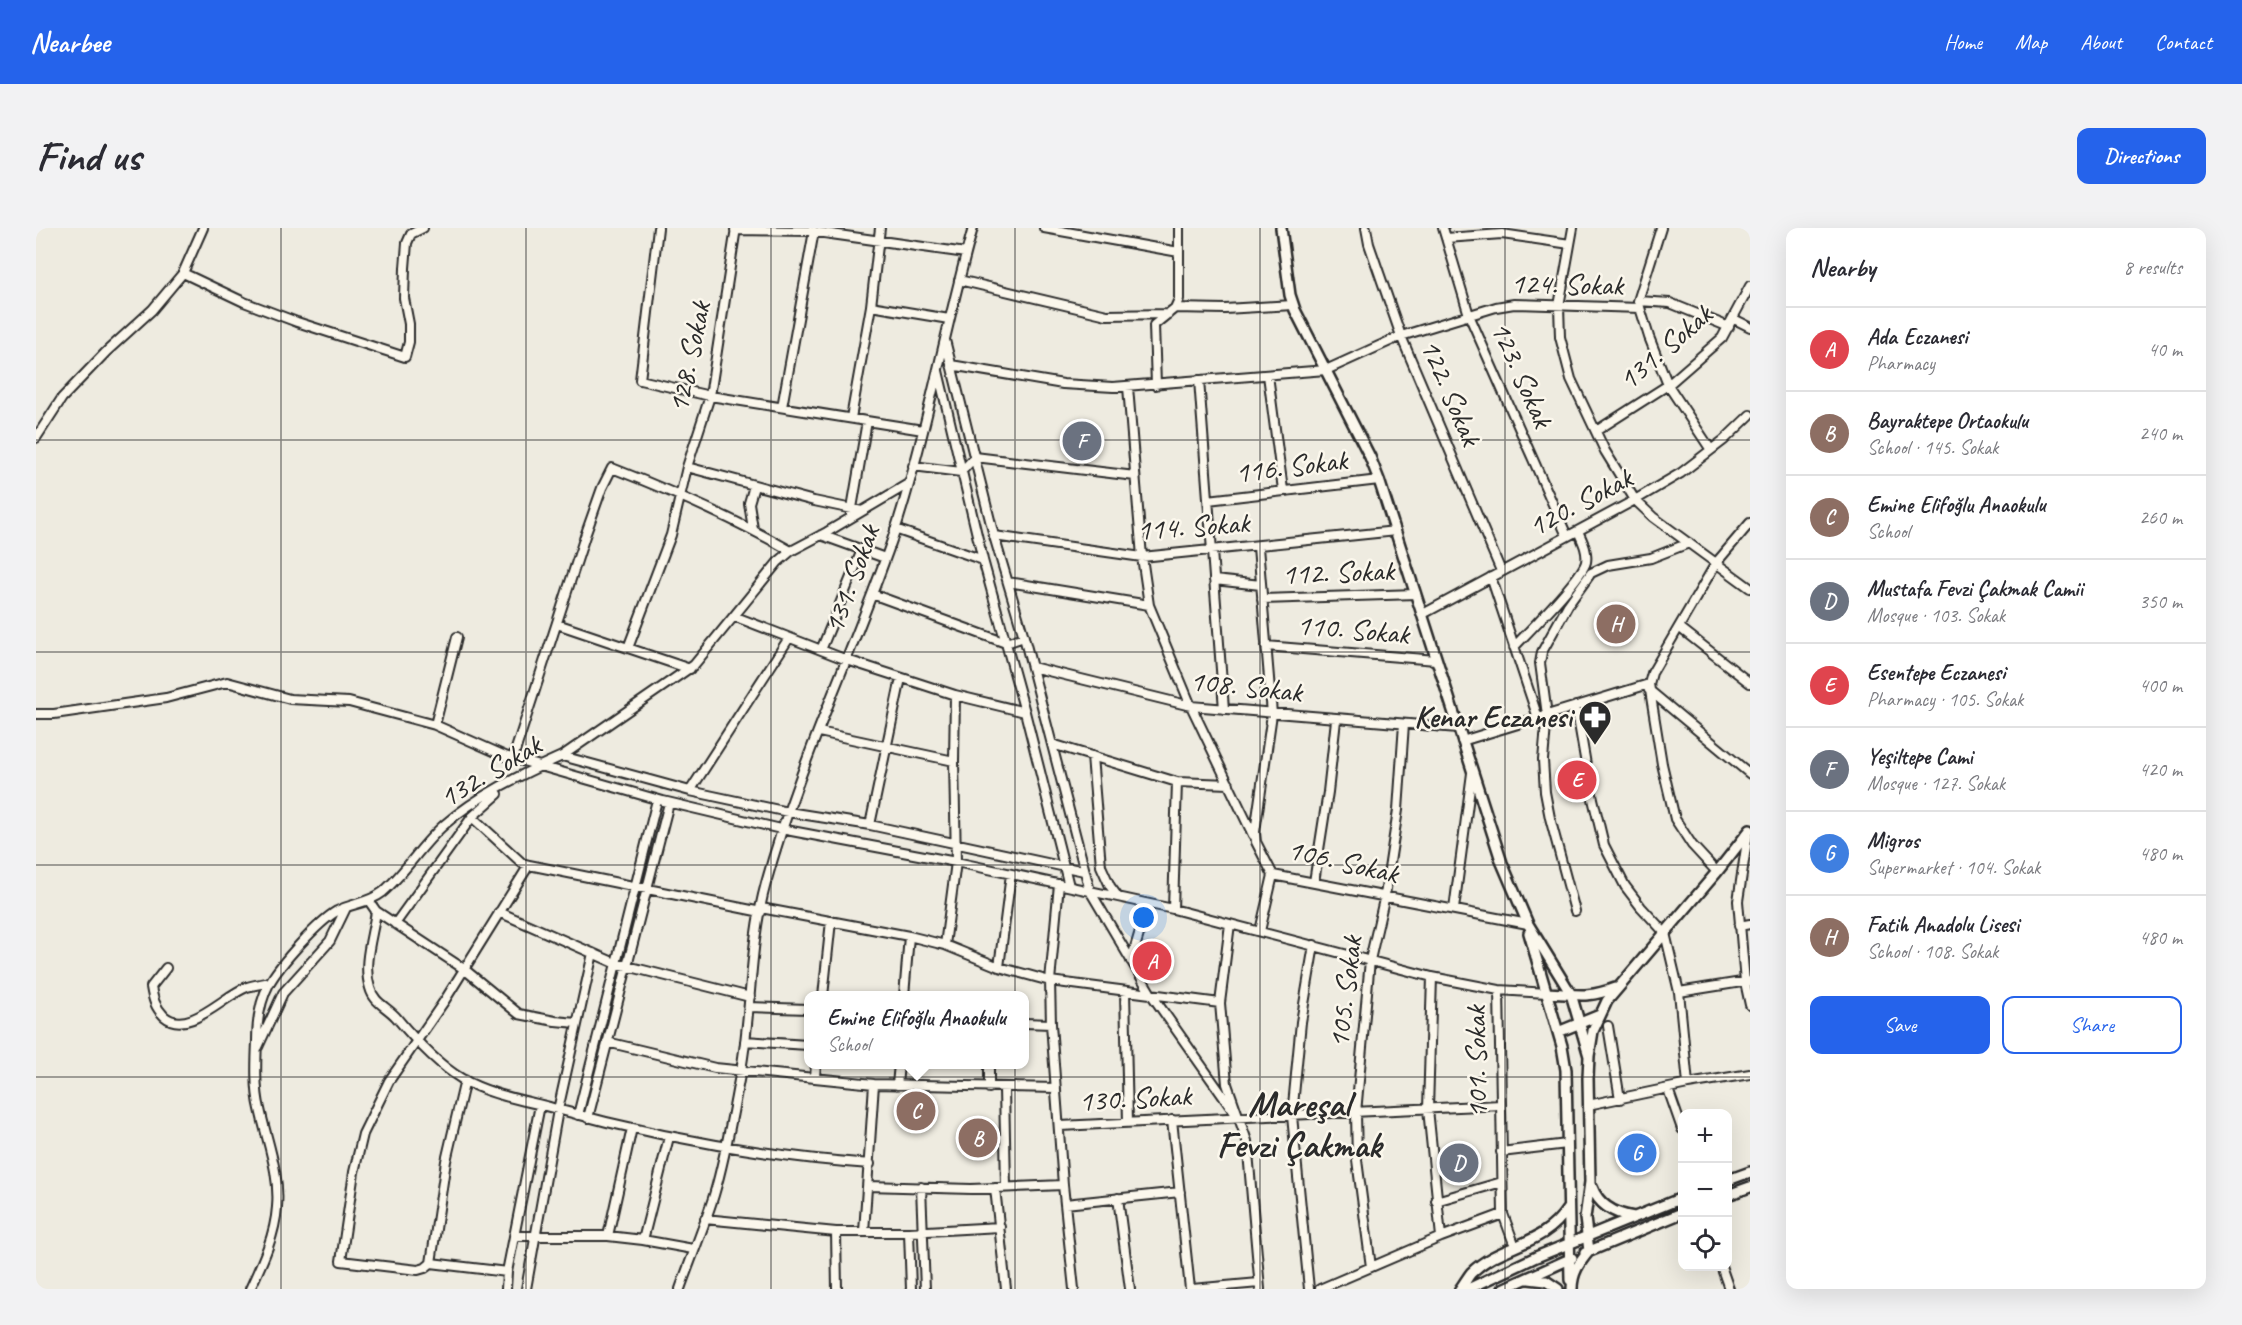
<!DOCTYPE html>
<meta charset="utf-8">
<style>
body{margin:0;font-family:Caveat,sans-serif;background:#f2f2f3;color:#2b2b33}
.controls{position:absolute;right:18px;bottom:18px;display:grid;overflow:hidden;border-radius:12px;box-shadow:0 6px 24px #0002}
.controls button{width:54px;height:54px;display:grid;place-items:center;padding:0;border:0;border-bottom:2px solid #e1e1e2;background:#fff;color:#2b2b33;font:30px sans-serif}
.you{position:absolute;left:1108px;top:690px;width:21px;height:21px;margin:-15px;border:4px solid #fff;border-radius:50%;background:#1a73e8;box-shadow:0 0 0 9px #1a73e833}
.badge{display:grid;place-items:center;width:39px;height:39px;border-radius:50%;background:#2563eb;color:#fff;font-size:20px;font-weight:700}
.pin{position:absolute;translate:-50% -50%;border:3px solid #fff;box-shadow:0 2px 6px #0006}
.popup{position:absolute;left:768px;top:763px;width:225px;height:78px;box-sizing:border-box;display:grid;place-content:center;border-radius:12px;background:#fff;filter:drop-shadow(0 2px 4px #0005);font-size:20px;white-space:nowrap;color:#7c7c81}
.popup b{font-size:22px;color:#2b2b33}
.popup::after{content:'';position:absolute;left:50%;top:100%;margin-left:-12px;border:12px solid transparent;border-top-color:#fff}
.list{margin:0;padding:0;list-style:none}
h2{display:flex;justify-content:space-between;align-items:center;height:78px;margin:0;padding:0 24px;font-size:26px}
h2 small{font-size:20px;font-weight:400;color:#7c7c81}
.list li{display:grid;grid-template-columns:39px 1fr auto;gap:18px;align-items:center;box-sizing:border-box;height:84px;padding:0 24px;border-top:2px solid #e1e1e2}
.list b{display:block;font-size:22px;white-space:nowrap}
.list p{margin:0;font-size:20px;white-space:nowrap;color:#7c7c81}
.list em{font-size:20px;font-style:normal;color:#7c7c81}
.actions{display:flex;gap:12px;padding:18px 24px}
.actions a{flex:1;padding:14px 0;border:2px solid #2563eb;border-radius:12px;text-align:center;font-size:21px;color:#2563eb}
.actions .main{background:#2563eb;color:#fff}
.icon{flex:none;width:33px;height:33px;fill:none;stroke:currentColor;stroke-width:2;stroke-linecap:round;stroke-linejoin:round}
.map{position:relative;flex:none;width:1714px;height:1061px;overflow:hidden;border-radius:12px}
header{display:flex;align-items:center;gap:36px;box-sizing:border-box;height:84px;padding:0 30px;background:#2563eb;color:#fff}
header strong{font-size:28px}
nav{display:flex;gap:33px;margin-inline-start:auto;font-size:21px}
.intro{display:flex;align-items:center;justify-content:space-between;box-sizing:border-box;height:144px;padding:0 36px}
h1{margin:0;font-size:42px}
.button{padding:15px 27px;border-radius:12px;background:#2563eb;color:#fff;font-size:21px;font-weight:700}
main{display:flex;gap:36px;padding:0 36px}
aside{flex:1;background:#fff;border-radius:12px;box-shadow:0 6px 24px #0002}
.map>svg:first-child{display:block}
.lines{fill:none;stroke-linecap:round;stroke-linejoin:round}
.minor-casing{stroke:#2b2b2b;stroke-width:12}
.major-casing{stroke:#2b2b2b;stroke-width:14}
.minor{stroke:#fbf7ec;stroke-width:8}
.major{stroke:#fbf7ec;stroke-width:9}
.grid{fill:none;stroke:#2b2b2b;stroke-width:1.5;stroke-opacity:0.55}
.labels{text-anchor:middle;dominant-baseline:central;stroke-width:5;stroke-linejoin:round;paint-order:stroke}
.street-label{font-size:30px;fill:#2b2b2b;stroke:#fbf7ec}
.poi-label{font-size:30px;font-weight:bold;fill:#2b2b2b;stroke:#fbf7ec;text-anchor:end}
.district-label{font-size:36px;font-weight:bold;fill:#2b2b2b;stroke:#fbf7ec}
</style>
<header>
<strong>Nearbee</strong>
<nav><a>Home</a><a>Map</a><a>About</a><a>Contact</a></nav>
</header>
<div class="intro"><h1>Find us</h1><a class="button">Directions</a></div>
<main>
<div class="map">
<svg width="1714" height="1061" viewBox="0 0 1714 1061">
<rect width="100%" height="100%" fill="#eeebe0"/>
<filter id="ink" filterUnits="userSpaceOnUse"><feTurbulence type="fractalNoise" baseFrequency=".0167" numOctaves="2"/><feDisplacementMap in="SourceGraphic" scale="12" xChannelSelector="R" yChannelSelector="G"/><feConvolveMatrix kernelMatrix="1 2 1 2 8 2 1 2 1" color-interpolation-filters="sRGB"/></filter>
<g filter="url(#ink)">
<g class="lines">
<g class="minor-casing">
<path id="minor" d="M622 0 604 152 674 168 887 202
M1008 0 1143 24
M1330 0 1333 16 1365 108 1465 343
M1407 0 1433 87 1531 308
M1537 0 1523 78 1524 109 1535 151 1569 223 1599 272 1617 289 1714 360
M1625 0 1602 73 1613 109 1632 157 1675 222
M699 2 774 3 930 25
M1410 10 1466 6 1534 16
M147 45 208 74 261 94 369 129 373 114V96L368 70 369 40 371 15 375 6 387 0
M923 52 1071 87 1132 86
M1602 73 1634 75 1693 99
M835 78 913 91
M1139 80 1189 81 1257 77
M1698 91 1714 99
M909 112 958 308 988 409 1054 663 1115 766 1201 888
M915 137 1027 156 1077 159 1290 142 1365 108 1460 79 1478 76 1604 80
M902 143 947 332 989 484 1033 658
M1232 147 1247 262
M1163 152 1188 481
M1120 157 1118 97 1139 80 1143 71V0
M1092 159 1106 329 1113 377 1155 478 1217 607
M746 179 778 3
M815 190 835 78 844 0
M1560 203 1632 157 1686 110 1714 58
M0 210 26 170 71 123 116 82 147 45 167 0
M877 238 925 244 939 229 1099 248
M651 239 778 273 826 283
M1172 272 1343 252
M815 286 831 193
M717 301 713 275 718 258
M859 301 947 332
M785 307 849 330
M958 308 1106 329 1360 303
M1222 319 1236 486 1219 604 1220 614 1237 647 1492 696
M1455 349 1502 490
M1178 352 1225 357
M972 354 1113 377
M836 366 970 415 988 409
M1226 371 1380 366
M1387 386 1599 272 1645 245 1688 212 1714 187
M700 389 811 432 919 467 989 484
M521 396 654 441
M1643 399 1714 455
M1230 418 1400 432
M1478 419C1493 403 1546 350 1550 334 1552 323 1546 312 1542 303
M592 420 635 307 651 239 674 168 700 0
M785 422 826 322
M996 439 1155 478 1422 500
M1613 462 1714 546
M1540 478 1553 554 1568 617 1589 658 1605 679 1629 705 1643 764 1652 856
M0 486H18L130 470 191 454 254 471 313 474 399 497 469 528 627 573 745 601 920 634 1137 681 1396 749 1463 762 1511 765
M399 497 421 409
M783 504 918 533
M1426 513 1613 456
M1016 516 1141 554 1137 681
M526 528 654 563 752 584 834 597 1048 643
M1056 528 1065 638 1074 658 1082 669
M477 530 549 308 566 260 576 240C638 264 697 290 755 323
M1141 554 1193 556
M654 563 753 410
M436 589 486 635 493 637 725 684
M834 597 865 450
M1712 606 1702 673 1709 754 1714 777
M1681 644 1656 617 1639 591 1626 536 1613 456 1616 445 1680 335 1714 295
M1278 654 1292 564 1300 492
M1023 656 1014 753 1015 796 1027 957 1038 1061
M333 673 340 683C337 708 326 735 334 760 338 775 350 778 360 789 379 812 401 836 426 851 454 867 487 872 517 880 621 909 727 928 834 936
M725 680 873 708 909 717 963 739 1014 753 1184 775
M1418 681 1436 545
M340 683 428 741 483 786 519 793 541 795
M1539 683 1514 590 1509 564 1507 532 1511 487 1504 435 1506 424 1532 377 1555 345 1572 337 1615 330 1653 315
M463 684 579 735 714 769
M359 696 436 589 462 566
M1194 696 1184 775 1191 856 1211 913 1224 1061
M1703 698 1714 696
M1224 703 1237 647
M909 717 920 634 918 533 919 467
M1095 733 1112 676
M963 739 975 646
M130 740 115 759C117 771 119 779 128 788 152 809 188 767 211 759 218 757 226 756 234 754
M1396 749 1392 881 1405 1009
M1463 762 1467 986 1477 1013
M1089 763 1092 894
M1643 764 1712 753
M787 768 795 693
M868 768 873 708
M713 779 772 781
M988 795 1015 796
M1572 798 1584 871
M709 813 772 817
M571 814 679 840 838 856 1020 860
M222 819 247 765 294 713 310 680
M779 849 780 836
M429 852 410 933 395 1035 471 1044
M861 857 863 836
M953 860V836
M968 860 970 959
M1632 861 1646 901
M1552 877 1652 856 1714 846
M542 887 621 572
M552 890 633 575
M1136 892 1154 1061
M1024 898 1465 877
M1465 924 1531 916
M832 958 935 961 1027 957
M885 959 889 1061
M959 960 970 1061
M1082 970 1094 1061
M1400 973 1466 954
M1029 976 1144 964
M669 991 800 1004H873L964 999
M800 1004 801 1061
M828 1004 838 856
M873 1004 875 1061
M478 1008H572L607 1012 657 1021
M572 1008 596 900
M607 1012 633 909
M395 1035 389 1040 382 1042 305 1033 318 944 327 906 353 853 409 772 493 637
M1685 1038 1693 1061
M1335 1039 1321 932 1320 885 1334 732 1349 667 1362 582 1368 496
M214 1061C226 1035 239 1008 241 979 244 945 231 914 224 881 219 861 220 835 221 813 221 795 224 773 233 756 244 736 282 694 301 683 317 675 333 675 347 664 370 644 385 617 408 597 441 568 486 546 526 528L658 437 742 334 755 323 791 304 872 256
M470 1061 471 1044 504 877
M490 1061 522 882 557 725
M644 1061C655 1030 668 999 678 967 690 927 697 883 705 842 716 781 713 716 730 655 762 538 816 427 856 312 890 210 908 103 937 0
M1156 1061 1223 1055
M1273 1061 1256 888 1265 794 1278 717
M1284 1061 1405 1009 1467 986"/>
</g>
<g class="major-casing">
<path id="major" d="M1245 0 1254 67 1259 82 1334 229 1343 252 1466 635 1492 696 1535 766 1553 828
M1493 705 1526 818 1530 842 1534 1052
M1511 765C1540 766 1550 771 1579 760
M1522 804 1564 787
M1692 952 1714 944
M1556 959C1563 978 1579 986 1598 989
M1692 967 1714 959
M1549 1025 1646 985
M1493 1051 1510 1053 1522 1061
M1424 1061C1428 1056 1431 1050 1435 1045 1465 1015 1506 1020 1532 980
M1432 1061 1500 1029 1646 970
M1467 1061 1536 1030
M1536 1061C1536 1045 1543 1035 1553 1023L1549 990 1554 954 1552 850 1553 828 1557 803 1571 773 1681 644 1714 602"/>
</g>
<use href="#minor" class="minor"/>
<use href="#major" class="major"/>
</g>
</g>
<path class="grid" d="M245 0V1061M490 0V1061M735 0V1061M979 0V1061M1224 0V1061M1469 0V1061M0 212H1714M0 424H1714M0 637H1714M0 849H1714"/>
<defs>
<g id="pharmacy-pin" transform="scale(1.725)"><path d="M0 17L-7.5 6A9.5 9.5 0 1 1 7.5 6Z" fill="#2b2b2b" stroke="#fbf7ec"/><path d="M-2-6h4v4h4v4h-4v4h-4v-4h-4v-4h4Z" fill="#fff"/></g>
</defs>
<g fill-rule="evenodd">
<use href="#pharmacy-pin" x="1559" y="489"/>
</g>
<g class="labels">
<g class="street-label">
<text transform="translate(1531 56) rotate(1)">124. Sokak</text>
<text transform="translate(1629 119) rotate(-41)">131. Sokak</text>
<text transform="translate(653 129) rotate(-78)">128. Sokak</text>
<text transform="translate(1486 146) rotate(66)">123. Sokak</text>
<text transform="translate(1415 164) rotate(67)">122. Sokak</text>
<text transform="translate(1255 238) rotate(-7)">116. Sokak</text>
<text transform="translate(1544 274) rotate(-28)">120. Sokak</text>
<text transform="translate(1157 298) rotate(-4)">114. Sokak</text>
<text transform="translate(1302 344) rotate(-2)">112. Sokak</text>
<text transform="translate(815 351) rotate(-70)">131. Sokak</text>
<text transform="translate(1317 401) rotate(5)">110. Sokak</text>
<text transform="translate(1210 458) rotate(6)">108. Sokak</text>
<text transform="translate(454 543) rotate(-31)">132. Sokak</text>
<text transform="translate(1307 633) rotate(13)">106. Sokak</text>
<text transform="translate(1309 764) rotate(-83)">105. Sokak</text>
<text transform="translate(1440 834) rotate(-91)">101. Sokak</text>
<text transform="translate(1099 870) rotate(-3)">130. Sokak</text>
</g>
<g class="poi-label">
<text x="1536" y="489">Kenar Eczanesi</text>
</g>
<g class="district-label">
<text x="1263" y="876">Mareşal<tspan x="1263" dy="41">Fevzi Çakmak</tspan></text>
</g>
</g>
</svg>
<div class="controls">
<button>+</button>
<button>−</button>
<button><svg class="icon" aria-label="locate" viewBox="0 0 24 24"><circle cx="12" cy="12" r="6"/><path d="M12 2v4M12 18v4M2 12h4M18 12h4"/></svg></button>
</div>
<div class="you"></div>
<div class="pin badge" style="left:1116px;top:733px;background:#e0444e">A</div>
<div class="pin badge" style="left:942px;top:910px;background:#8d6e63">B</div>
<div class="pin badge" style="left:880px;top:883px;background:#8d6e63">C</div>
<div class="popup"><b>Emine Elifoğlu Anaokulu</b>School</div>
<div class="pin badge" style="left:1423px;top:935px;background:#6b7280">D</div>
<div class="pin badge" style="left:1541px;top:552px;background:#e0444e">E</div>
<div class="pin badge" style="left:1046px;top:213px;background:#6b7280">F</div>
<div class="pin badge" style="left:1601px;top:925px;background:#3f7fe0">G</div>
<div class="pin badge" style="left:1580px;top:396px;background:#8d6e63">H</div>
</div>
<aside>
<h2>Nearby<small>8 results</small></h2>
<ul class="list">
<li><span class="badge" style="background:#e0444e">A</span><div><b>Ada Eczanesi</b><p>Pharmacy</p></div><em>40 m</em></li>
<li><span class="badge" style="background:#8d6e63">B</span><div><b>Bayraktepe Ortaokulu</b><p>School · 145. Sokak</p></div><em>240 m</em></li>
<li><span class="badge" style="background:#8d6e63">C</span><div><b>Emine Elifoğlu Anaokulu</b><p>School</p></div><em>260 m</em></li>
<li><span class="badge" style="background:#6b7280">D</span><div><b>Mustafa Fevzi Çakmak Camii</b><p>Mosque · 103. Sokak</p></div><em>350 m</em></li>
<li><span class="badge" style="background:#e0444e">E</span><div><b>Esentepe Eczanesi</b><p>Pharmacy · 105. Sokak</p></div><em>400 m</em></li>
<li><span class="badge" style="background:#6b7280">F</span><div><b>Yeşiltepe Cami</b><p>Mosque · 127. Sokak</p></div><em>420 m</em></li>
<li><span class="badge" style="background:#3f7fe0">G</span><div><b>Migros</b><p>Supermarket · 104. Sokak</p></div><em>480 m</em></li>
<li><span class="badge" style="background:#8d6e63">H</span><div><b>Fatih Anadolu Lisesi</b><p>School · 108. Sokak</p></div><em>480 m</em></li>
</ul>
<div class="actions"><a class="main">Save</a><a>Share</a></div>
</aside>
</main>
